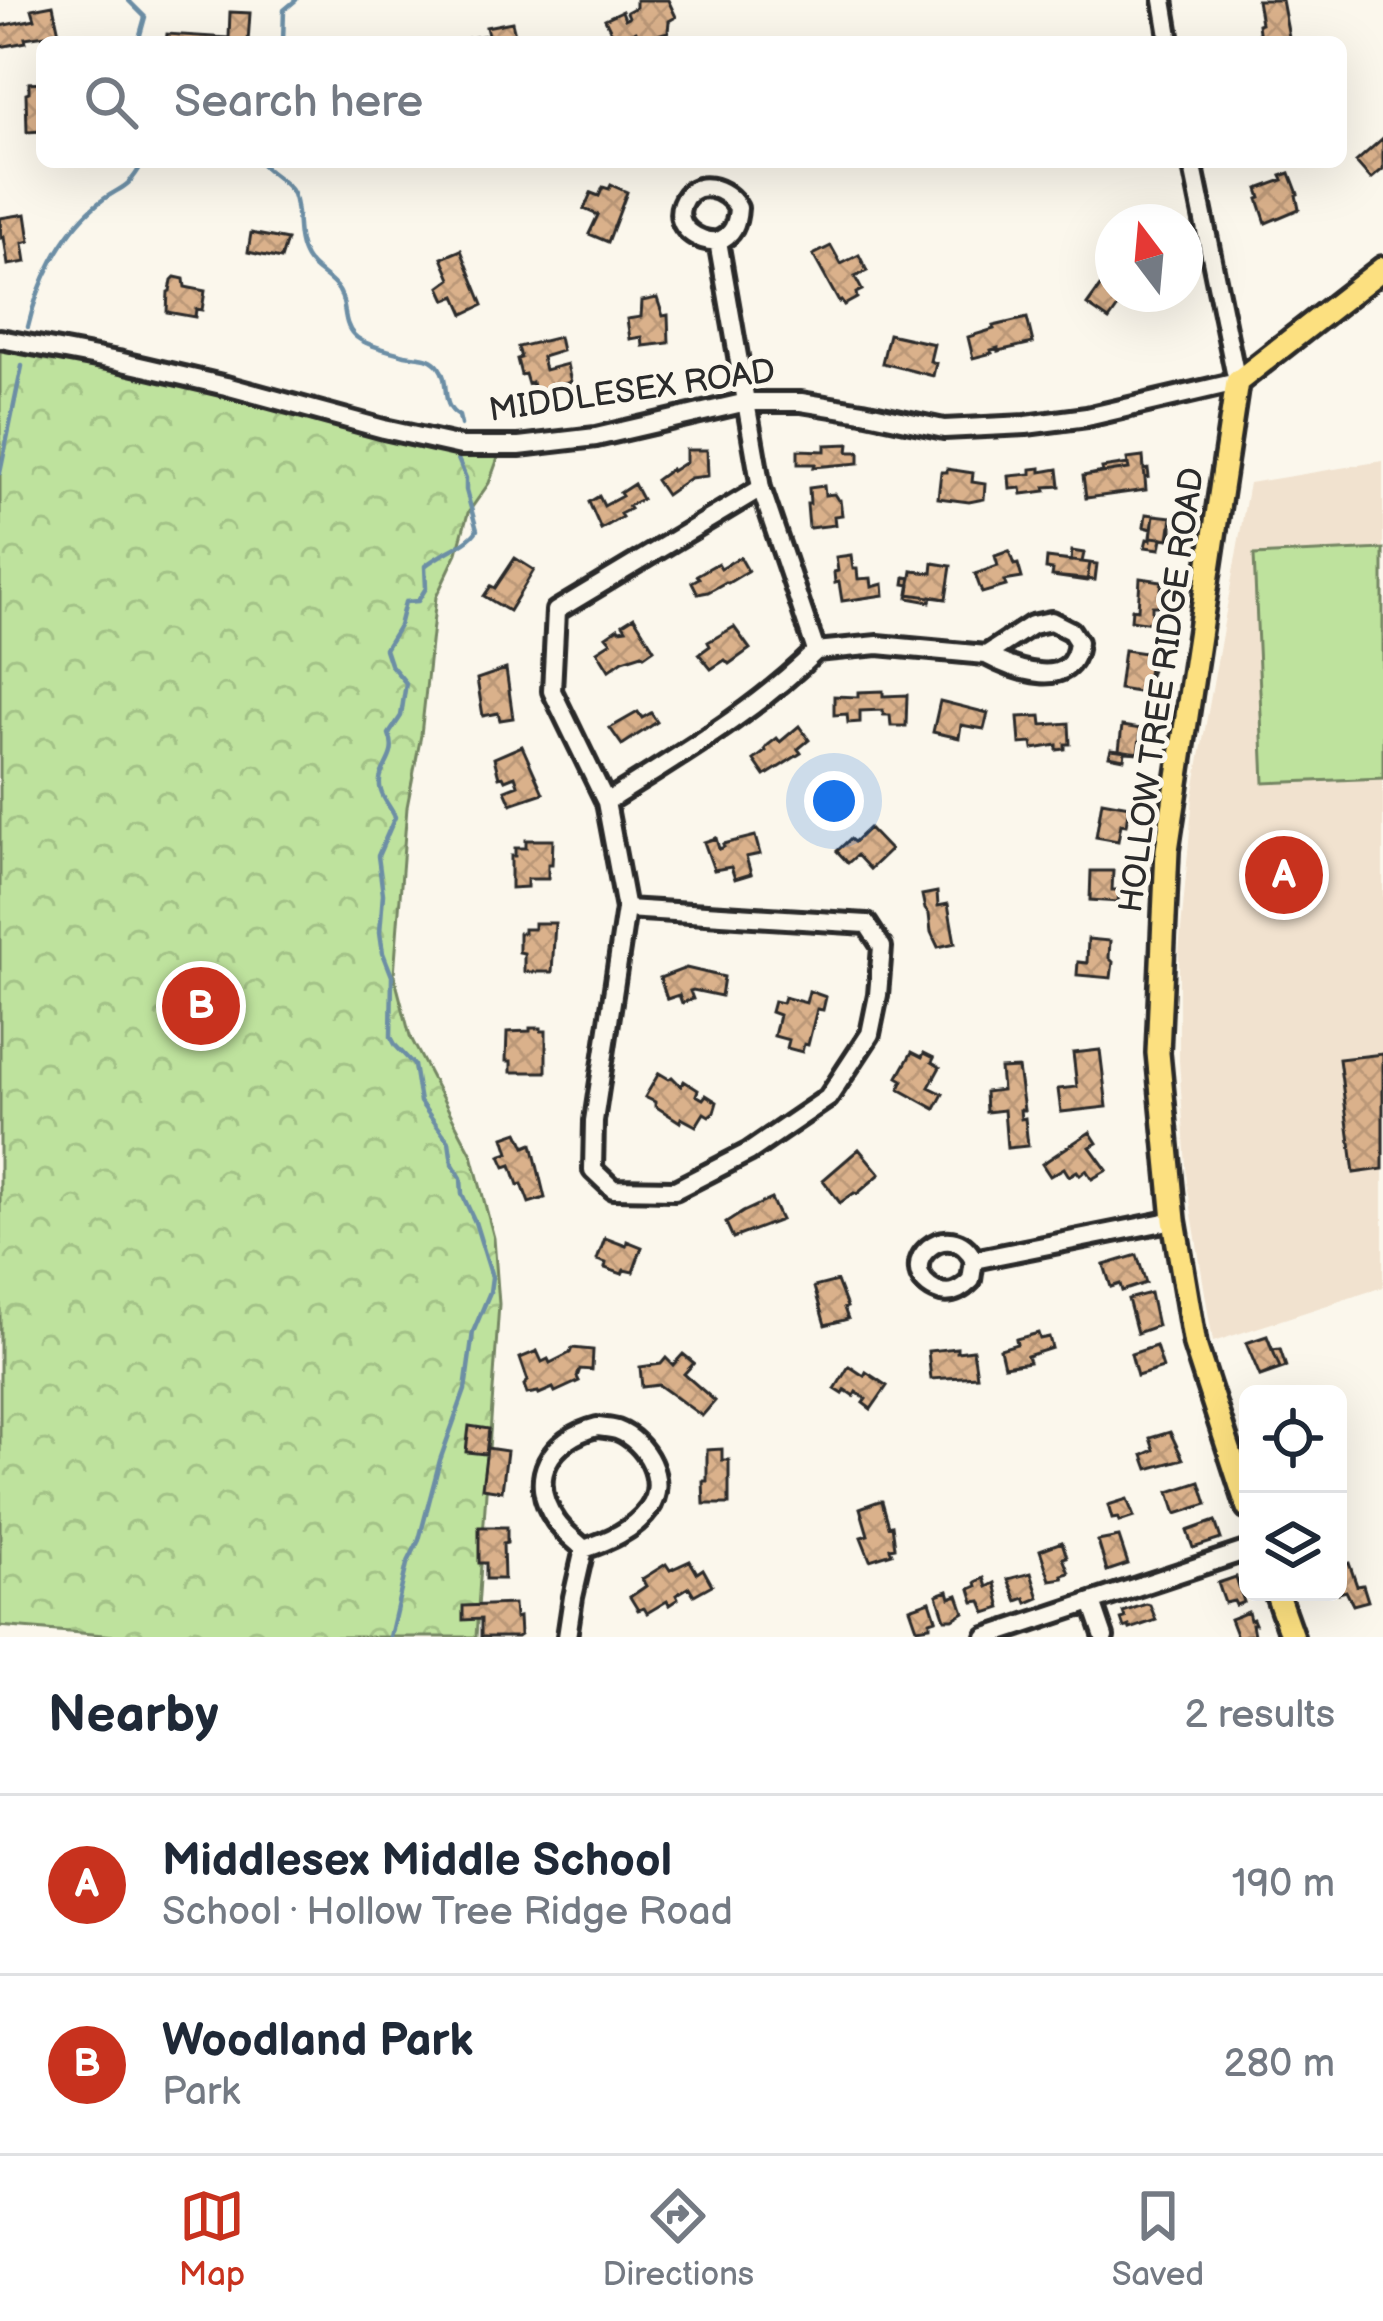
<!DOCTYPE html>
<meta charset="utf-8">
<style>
body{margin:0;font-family:"Balsamiq Sans",sans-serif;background:#f6f6f7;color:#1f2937}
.controls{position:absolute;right:36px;bottom:36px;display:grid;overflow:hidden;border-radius:18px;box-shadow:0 12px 48px #0002}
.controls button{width:108px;height:108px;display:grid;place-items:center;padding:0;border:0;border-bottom:3px solid #e0e1e3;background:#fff;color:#1f2937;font:60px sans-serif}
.compass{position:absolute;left:1095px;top:204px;width:108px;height:108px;border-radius:50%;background:#fff;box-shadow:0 12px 48px #0002;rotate:344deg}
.you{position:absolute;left:834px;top:801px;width:42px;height:42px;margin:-30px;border:9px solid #fff;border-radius:50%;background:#1a73e8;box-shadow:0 0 0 18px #1a73e833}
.badge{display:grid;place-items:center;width:78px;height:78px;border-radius:50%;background:#c8321e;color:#fff;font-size:39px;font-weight:700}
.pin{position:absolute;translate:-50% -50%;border:6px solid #fff;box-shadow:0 3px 12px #0006}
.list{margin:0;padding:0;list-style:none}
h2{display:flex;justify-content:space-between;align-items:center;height:156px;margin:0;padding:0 48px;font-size:51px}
h2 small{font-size:39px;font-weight:400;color:#747a83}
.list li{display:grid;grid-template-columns:78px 1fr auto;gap:36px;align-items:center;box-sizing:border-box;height:180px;padding:0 48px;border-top:3px solid #e0e1e3}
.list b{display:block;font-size:45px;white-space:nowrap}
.list p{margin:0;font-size:39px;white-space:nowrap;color:#747a83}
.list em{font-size:39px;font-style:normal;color:#747a83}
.icon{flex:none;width:66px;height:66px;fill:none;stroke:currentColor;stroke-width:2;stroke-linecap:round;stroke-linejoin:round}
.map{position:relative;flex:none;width:1383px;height:1637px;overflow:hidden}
.search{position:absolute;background:#fff;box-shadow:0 12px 48px #0002;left:36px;right:36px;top:36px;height:132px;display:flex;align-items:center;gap:30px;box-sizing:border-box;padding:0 42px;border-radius:18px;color:#747a83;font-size:45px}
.sheet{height:516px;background:#fff}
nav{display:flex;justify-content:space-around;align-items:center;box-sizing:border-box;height:168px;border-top:3px solid #e0e1e3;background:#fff;font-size:33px;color:#747a83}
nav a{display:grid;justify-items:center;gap:6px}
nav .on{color:#c8321e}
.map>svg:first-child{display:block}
.built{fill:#f1e2cf}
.forest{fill:url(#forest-crowns);stroke:#748664;stroke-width:3}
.garden{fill:#bee29d;stroke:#748664;stroke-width:3}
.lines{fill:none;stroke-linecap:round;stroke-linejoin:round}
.stream{stroke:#6c8ea5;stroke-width:4.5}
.building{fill:url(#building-cross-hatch);stroke:#2b2b2b;stroke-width:3}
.minor-casing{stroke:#2b2b2b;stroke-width:26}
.major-casing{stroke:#2b2b2b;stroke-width:30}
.minor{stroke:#fbf7ec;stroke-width:16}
.major{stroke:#fce080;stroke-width:21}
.labels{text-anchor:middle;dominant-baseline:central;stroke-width:10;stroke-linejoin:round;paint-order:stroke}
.street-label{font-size:33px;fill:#2b2b2b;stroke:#fbf7ec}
</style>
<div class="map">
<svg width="1383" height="1637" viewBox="0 0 1383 1637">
<defs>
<pattern id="forest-crowns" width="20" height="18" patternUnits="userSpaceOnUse" patternTransform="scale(3)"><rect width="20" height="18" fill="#bee29d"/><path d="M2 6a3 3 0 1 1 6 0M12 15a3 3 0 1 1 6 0" fill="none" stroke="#a3c287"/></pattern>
<pattern id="building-cross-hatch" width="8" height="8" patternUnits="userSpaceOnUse" patternTransform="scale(3)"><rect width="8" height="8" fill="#dab18b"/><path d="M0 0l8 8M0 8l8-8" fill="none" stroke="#bb9878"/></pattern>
</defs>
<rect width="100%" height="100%" fill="#fbf7ec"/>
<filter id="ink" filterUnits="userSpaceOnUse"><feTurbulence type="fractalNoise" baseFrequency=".00833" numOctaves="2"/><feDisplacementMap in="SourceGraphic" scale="24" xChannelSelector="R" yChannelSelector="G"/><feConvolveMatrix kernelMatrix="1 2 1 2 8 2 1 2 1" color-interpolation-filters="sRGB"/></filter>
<g filter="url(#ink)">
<path class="built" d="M1383 461V1287L1213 1342 1187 1183 1179 1060V953L1193 796 1249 483Z"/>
<path class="forest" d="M0 345 127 359 495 445 498 458 489 483 468 513 457 553 436 597 421 735 407 807 394 975 410 1036 472 1155 494 1238 499 1304 476 1637H127L0 1626Z"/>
<path class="garden" d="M1383 549V778L1264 783 1254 555Z"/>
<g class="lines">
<path class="stream" d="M128 0 145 17 138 42
M283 42 284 10 296 0
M260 162C269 174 287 181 293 194 301 215 294 238 306 258 315 273 331 277 339 291 347 304 342 323 354 335 363 345 391 351 405 355 418 358 430 355 439 367 451 383 439 405 459 416L461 425
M28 327C38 283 61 235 96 205 119 185 126 194 143 162
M0 473 22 366
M390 1637 407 1564 419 1540 440 1460 465 1390 473 1332 490 1292 492 1277 475 1222 462 1194 461 1178 452 1163 449 1142 420 1102 414 1065 396 1046 391 1037 392 976 383 953 380 932 383 894 378 856 395 817C391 808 383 799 381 791 374 768 400 760 389 734L401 716 406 683 390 664 385 649 399 626 405 602 418 601 426 588 425 566C440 553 469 544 477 530L466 490V478L458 459"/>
</g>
<path class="building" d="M636 0H668L676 17 669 21 668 32 653 36 647 42 640 39 636 31 616 42 605 19 622 11 625 19 629 17 627 12 636 7Z
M1257 0H1282L1290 42H1258L1260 39 1258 24 1261 23Z
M53 5 59 33 25 38 26 42 0 47V26L35 19 32 9Z
M230 12 250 13 248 42H166L167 34 229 38Z
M512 22 517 42H465L464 39 488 35 486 27Z
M42 82V131L27 132 26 93 29 92V83Z
M1383 138V169L1371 179 1356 162Z
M1290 173 1298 194 1296 195 1299 209 1266 223 1258 199 1261 198 1258 189 1283 180 1281 176Z
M611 185 627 192 608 242 589 234 598 215 584 209 591 193 599 196 603 187 609 189Z
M26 214 30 241 23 243 26 262 8 265 4 237 1 238 0 218Z
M251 233 287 240 281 259 248 252Z
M831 246 841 264 859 255 867 271 855 277 862 290 856 293 857 298 844 305 841 301 839 302 813 255Z
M461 250 483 305 464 314 456 296 446 300 440 287 451 279 442 258Z
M1113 269V294H1127L1109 320 1087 305Z
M1113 269V294H1127L1109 320 1087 305Z
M175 277 184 279 185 287 205 291 202 310 196 309 195 317 167 312 168 292 170 291 172 280Z
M657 298 663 316 668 315 669 343 643 346 642 337 630 339 627 319 641 317 642 301Z
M1027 318 1033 343 998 351V348L991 350 992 353 973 358 968 337 994 329 993 326Z
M889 334 934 344 930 361 936 363 933 376 882 363Z
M559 337 562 351 542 357 545 370 567 364 571 382 534 392 532 382 528 384 525 374 521 375 517 359 521 358 518 347Z
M849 444 848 452H859V463L814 467 815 464H798V450L825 451V445Z
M686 450H707L708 476 690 478 666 495 656 480 671 469 672 471 686 462Z
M1143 457 1146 490 1086 498 1083 476 1129 469 1127 459Z
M1143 457 1144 470 1148 469 1149 477 1145 478 1146 490 1086 498 1083 476 1103 472 1102 468 1128 464 1127 459Z
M1041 468V472L1058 469 1060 486 1045 487 1046 491 1022 494 1021 488 1010 489 1009 476 1031 474V469Z
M947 469 973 473 972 482 985 484 984 499 969 502 938 498 941 472H947Z
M634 484 642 499 628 506 630 509 620 514 622 517 601 529 589 502 599 496 604 506 622 496 620 493Z
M824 486 825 495 834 494 838 500H840L842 515 834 516 835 525 809 528 807 504H810L809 488Z
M1146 514 1172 517V531L1169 539 1162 538 1160 549 1145 547 1147 539 1151 540 1152 529 1144 527Z
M1154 515 1172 517 1169 539 1151 537Z
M1009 551 1014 565 1018 564 1022 578 1004 581 1006 586 982 593 975 574 998 566 995 556Z
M1072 551 1084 553 1082 562 1097 564 1095 580 1052 576 1053 570 1046 569 1047 558 1071 561Z
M851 555 853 569H857L858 579 871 578 872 587 883 584 884 595 842 601 839 582 835 583 834 572 838 571 836 557Z
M740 557 748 571 728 583 726 582 708 592 698 594 692 582 699 578 697 575 718 563 721 568Z
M515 558 534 570 509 611 484 596 491 586 495 588Z
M1047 558 1090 563 1087 581 1052 576 1053 570 1046 569Z
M933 563 951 566 946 599 931 596 930 602 908 598 910 585 904 584 905 577 911 578 912 571 932 573Z
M933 563 951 566 946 599 908 594 912 571 932 573Z
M1140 578 1162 581 1159 606H1152V623L1131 620 1132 609 1138 610Z
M634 617 654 649 644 656 642 654 623 660 609 670 597 651 611 642 606 636 618 628 619 630 626 629 623 624Z
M734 627 750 649 729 664 725 660 711 669 699 654 710 646 708 642Z
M1124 650 1152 654 1144 693 1119 689Z
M1124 650 1152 654V670L1149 678H1146L1144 693 1119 689Z
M506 669 513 718 500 720 498 713 483 716 477 679Z
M883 691V696L907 695 906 726H891L890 715H883V710L860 711V722L848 723 847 714 834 715V696L858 697V692Z
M940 701 988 713 984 729 961 725 959 738 933 732Z
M638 712 642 718 651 713 657 722 622 745 610 728Z
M1041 716 1042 725 1069 723 1070 744H1065V749L1057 750V745L1033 749 1032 743 1020 744 1018 717Z
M799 726 809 740 798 749 801 753 765 776 754 760 766 751 765 749 768 745 777 738 780 742Z
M1122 726 1141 729 1138 753 1125 752 1124 759 1109 756 1111 749 1119 750Z
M1122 726 1141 729 1138 753 1119 750Z
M522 746 543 793 511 804 505 790 518 785 515 776 505 780 503 776 499 777 494 758Z
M1102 801 1129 806 1126 825 1121 824 1118 841 1096 837Z
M869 828 890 850 870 869 857 855 848 863 837 851 850 839 854 842Z
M755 836 760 854 746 857 751 874 735 879 731 867 714 870 704 842 716 838 719 849 724 847 723 844Z
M526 840H553L552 864H548V879H527V887L511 888V856H515V848H526Z
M1091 871H1113L1112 890H1119L1118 902 1090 900Z
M937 892 938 906 948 904 955 943 938 947 931 932 929 914 925 909 922 895Z
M534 923H555L552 972H524V953L519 952V933H524V929H534Z
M1088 939 1110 941 1109 958 1113 962 1111 978 1077 975 1078 962 1087 963Z
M686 968 724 977 721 996 693 990 690 991 693 999 682 1003 679 995 667 999 660 978Z
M809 991 826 997 823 1010 817 1009 808 1045 804 1044 802 1052 787 1048 789 1040 774 1036 779 1015 771 1012 774 1001 782 1003 784 997 806 1003Z
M530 1028H541V1031H546V1072H511V1061H506L507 1032 530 1031Z
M1100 1050 1107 1107 1061 1112 1058 1089 1077 1087 1073 1053Z
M912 1052 922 1057 924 1053 934 1058 932 1062 940 1067 929 1087 943 1094 935 1109 899 1089 903 1080 898 1077Z
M1383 1054V1169L1354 1173 1339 1059Z
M1018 1068 1024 1110H1020L1021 1119 1025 1118 1028 1146 1007 1148 1004 1110 986 1112 985 1092 1002 1090 1000 1069Z
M659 1073 669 1079 672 1077 681 1086 684 1081 698 1090 696 1095 703 1099 706 1095 717 1102 714 1112 709 1116 704 1113 696 1126 681 1118 680 1122 655 1106V1102L645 1097Z
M518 1132 525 1147 532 1144 544 1194 545 1198 529 1203 522 1184 518 1185 511 1165 505 1167 500 1156 509 1153 504 1137Z
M1090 1132 1097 1143 1090 1147 1107 1170 1092 1179 1086 1170 1080 1175 1077 1171 1069 1176 1064 1168 1050 1176 1042 1164Z
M859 1149 880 1174 857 1194 854 1193 840 1203 823 1180Z
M771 1199 781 1220 733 1238 726 1223 743 1212Z
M605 1238 626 1246 627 1241 642 1247 633 1272 624 1270 622 1274 605 1268 606 1263 597 1260Z
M1137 1255 1146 1283 1122 1291 1120 1284 1111 1287 1104 1265Z
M837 1281 847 1307 844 1308 848 1319 825 1325 814 1287Z
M1150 1293 1157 1326 1137 1333 1128 1299Z
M1038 1333 1040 1339 1049 1337 1052 1348 1027 1356 1029 1362 1004 1366 1000 1349 1017 1344 1016 1339Z
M1267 1336 1272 1350 1280 1349 1286 1367 1260 1376 1246 1343Z
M1267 1336 1280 1368 1260 1376 1246 1343Z
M1156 1346 1163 1368 1137 1376 1131 1354Z
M572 1348 593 1350 592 1370 580 1369 577 1377 579 1381 555 1392 553 1388 539 1394 538 1392 527 1394 524 1385 528 1381 520 1358 537 1351 542 1362 548 1359 550 1363 570 1353Z
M957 1348V1352L973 1350 977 1376 931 1379 928 1351Z
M683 1354 694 1363 684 1374 715 1401 702 1416 659 1385 642 1387 640 1367 661 1364 666 1358 673 1365Z
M849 1366 864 1376 866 1372 887 1386 871 1409 863 1403 866 1399 856 1392 854 1396 845 1390 843 1394 835 1389Z
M469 1426 489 1429 486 1454 466 1452Z
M1170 1432 1183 1459 1148 1469 1143 1455 1154 1450 1150 1438Z
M487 1448 507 1451 502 1491 482 1488Z
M722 1449V1460H729V1504H704L703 1481H707V1450Z
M1200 1482 1207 1504 1176 1514 1169 1492Z
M1127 1499 1134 1517 1119 1522 1118 1518 1112 1519 1108 1505Z
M879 1501H882L889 1526 892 1525 895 1547 890 1548 892 1553 870 1560 861 1537 868 1535 860 1508Z
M1215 1521 1221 1539 1193 1548 1187 1531Z
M479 1527H507V1543L503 1544 504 1579H486V1563H479Z
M1119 1537 1128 1564 1107 1571 1098 1541Z
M1062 1542 1067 1557 1063 1558 1069 1573 1062 1575 1063 1578 1050 1580 1040 1550Z
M690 1561 697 1573 703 1569 712 1585 694 1595 689 1587 676 1595 678 1599 669 1605 667 1601 647 1613 644 1608 638 1610 630 1597 646 1586 642 1579 666 1564 670 1570Z
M1349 1563 1357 1586 1363 1585 1368 1601 1353 1605 1346 1591 1339 1593 1338 1566Z
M1031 1573 1039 1598 1027 1603 1025 1598 1017 1601 1008 1579Z
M1236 1577 1244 1602 1236 1605 1234 1601 1225 1603 1218 1583Z
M984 1578 987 1587 995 1583 1001 1608 986 1613 981 1601 974 1602 970 1589 977 1586 976 1582Z
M948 1591 950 1598 958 1595 964 1612 953 1619H945L937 1595Z
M930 1601 936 1619 930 1621V1626L917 1628 910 1608Z
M514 1604 515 1618 519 1617 520 1635 517 1637H481V1619L463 1620V1606Z
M1146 1604 1150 1605 1156 1620 1130 1629 1129 1626 1124 1628 1121 1619 1125 1618 1123 1612Z
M1248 1612 1250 1620 1253 1619 1255 1624H1252L1254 1635 1237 1637 1230 1619Z"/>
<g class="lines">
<g class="minor-casing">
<path id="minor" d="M1163 0 1170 42
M718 241C733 235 737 224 738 208 727 187 693 176 682 204 673 227 699 243 718 241L761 488 816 651
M0 339 118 361 226 386 384 429 461 446H519L596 437 747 402H801L863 412 944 429 1026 425 1087 417 1237 382 1192 162
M816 651 878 645 986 655 1032 625 1051 621 1071 631 1078 642C1074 693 1014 670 986 655
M606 802C678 756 755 712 816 651
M626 909 867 924 882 947 878 995 870 1034 828 1098 749 1152 675 1190 613 1189 593 1170 594 1121Z
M626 909 606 802 552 691 556 611 761 488
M974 1260C951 1212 889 1266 936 1290 950 1297 961 1290 971 1280L974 1260 1174 1220
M597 1427C604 1428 610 1428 617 1430 646 1441 669 1481 649 1509 633 1531 608 1541 584 1549 575 1540 563 1532 556 1521 526 1478 550 1439 597 1427Z
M1092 1602 1104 1637
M567 1637 573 1597 584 1549
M986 1637 1248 1550"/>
</g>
<g class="major-casing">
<path id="major" d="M1248 1508 1195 1345 1174 1220 1158 1053 1167 850 1237 382 1383 268
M1276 1592 1292 1637"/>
</g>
<use href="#minor" class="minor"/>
<use href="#major" class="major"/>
</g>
</g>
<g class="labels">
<g class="street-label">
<text transform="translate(632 391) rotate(-8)">MIDDLESEX ROAD</text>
<text transform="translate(1162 690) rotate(-82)">HOLLOW TREE RIDGE ROAD</text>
</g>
</g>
</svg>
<div class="controls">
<button><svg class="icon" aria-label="locate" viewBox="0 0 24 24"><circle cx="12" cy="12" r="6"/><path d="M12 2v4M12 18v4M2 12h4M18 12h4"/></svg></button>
<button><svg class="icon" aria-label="layers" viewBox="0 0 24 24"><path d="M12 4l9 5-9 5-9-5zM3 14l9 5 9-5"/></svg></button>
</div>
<svg class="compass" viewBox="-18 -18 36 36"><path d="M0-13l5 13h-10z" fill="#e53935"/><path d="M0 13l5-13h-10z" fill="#747a83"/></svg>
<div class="you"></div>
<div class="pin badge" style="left:1284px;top:875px">A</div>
<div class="pin badge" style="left:201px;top:1006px">B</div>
<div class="search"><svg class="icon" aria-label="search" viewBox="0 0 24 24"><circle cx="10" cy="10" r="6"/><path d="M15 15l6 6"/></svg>Search here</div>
</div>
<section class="sheet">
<h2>Nearby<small>2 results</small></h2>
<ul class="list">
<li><span class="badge">A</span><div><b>Middlesex Middle School</b><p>School · Hollow Tree Ridge Road</p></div><em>190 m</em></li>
<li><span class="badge">B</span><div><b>Woodland Park</b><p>Park</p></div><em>280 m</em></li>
</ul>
</section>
<nav>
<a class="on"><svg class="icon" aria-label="map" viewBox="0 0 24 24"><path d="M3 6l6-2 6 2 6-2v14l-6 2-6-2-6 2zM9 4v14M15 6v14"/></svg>Map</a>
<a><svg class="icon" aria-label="directions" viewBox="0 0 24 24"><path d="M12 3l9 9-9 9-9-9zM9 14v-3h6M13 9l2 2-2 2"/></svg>Directions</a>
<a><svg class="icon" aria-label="saved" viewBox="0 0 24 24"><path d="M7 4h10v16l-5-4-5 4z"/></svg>Saved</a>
</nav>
